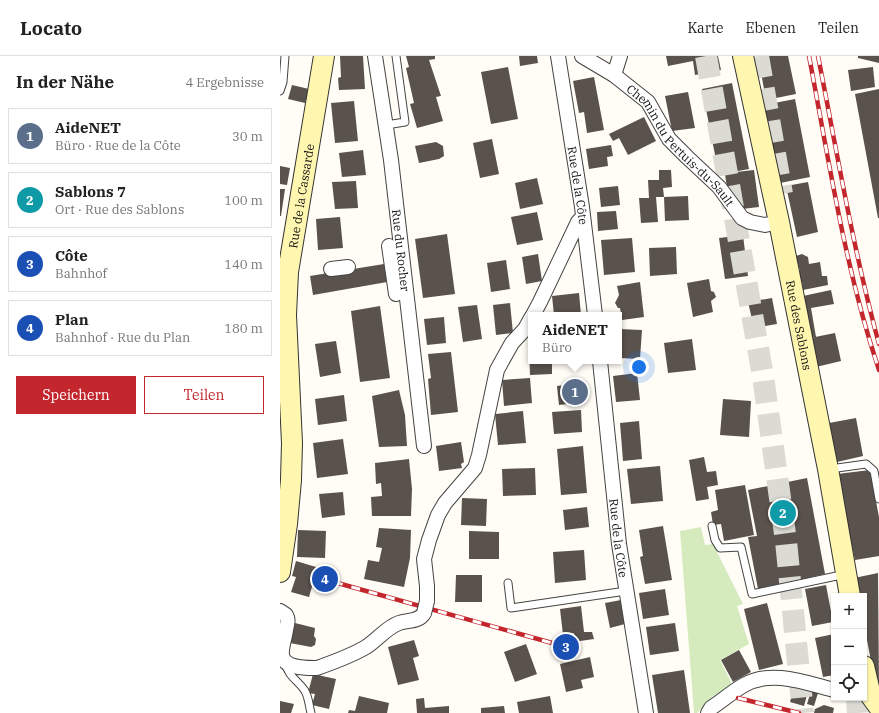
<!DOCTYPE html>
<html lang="de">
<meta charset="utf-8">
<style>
body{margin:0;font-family:"IBM Plex Serif",serif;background:#f2f2f2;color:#222}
.controls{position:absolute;right:12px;bottom:12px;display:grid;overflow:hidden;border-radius:0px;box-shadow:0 1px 3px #0004}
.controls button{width:36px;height:36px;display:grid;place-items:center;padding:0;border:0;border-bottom:1px solid #e0e0e0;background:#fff;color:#222;font:20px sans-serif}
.you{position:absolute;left:359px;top:311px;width:14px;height:14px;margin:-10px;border:3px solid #fff;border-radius:50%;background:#1a73e8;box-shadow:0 0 0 6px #1a73e833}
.badge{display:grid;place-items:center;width:26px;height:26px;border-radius:50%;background:#c4262e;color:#fff;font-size:13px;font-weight:700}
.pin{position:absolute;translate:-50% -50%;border:2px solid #fff;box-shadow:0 1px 4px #0006}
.popup{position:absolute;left:248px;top:256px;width:94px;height:52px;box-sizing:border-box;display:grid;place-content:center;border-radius:0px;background:#fff;filter:drop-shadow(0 1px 3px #0005);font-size:13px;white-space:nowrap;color:#767676}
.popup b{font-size:15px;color:#222}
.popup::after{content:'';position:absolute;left:50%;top:100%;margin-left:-8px;border:8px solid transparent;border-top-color:#fff}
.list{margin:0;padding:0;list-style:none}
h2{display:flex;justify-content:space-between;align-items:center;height:52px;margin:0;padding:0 16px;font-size:17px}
h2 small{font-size:13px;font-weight:400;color:#767676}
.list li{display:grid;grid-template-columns:26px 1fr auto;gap:12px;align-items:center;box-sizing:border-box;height:56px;margin:0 8px 8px;padding:0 8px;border:1px solid #e0e0e0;border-radius:0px}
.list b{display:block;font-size:15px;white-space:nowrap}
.list p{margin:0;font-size:13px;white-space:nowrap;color:#767676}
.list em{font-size:13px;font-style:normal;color:#767676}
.actions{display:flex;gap:8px;padding:12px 16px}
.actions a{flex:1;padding:9px 0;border:1px solid #c4262e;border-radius:0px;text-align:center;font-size:14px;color:#c4262e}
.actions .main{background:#c4262e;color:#fff}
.icon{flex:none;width:22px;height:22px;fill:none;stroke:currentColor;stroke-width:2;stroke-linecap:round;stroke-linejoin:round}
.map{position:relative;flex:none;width:599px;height:657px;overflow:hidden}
header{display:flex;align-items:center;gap:24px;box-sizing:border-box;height:56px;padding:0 20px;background:#fff;border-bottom:1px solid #e0e0e0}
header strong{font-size:19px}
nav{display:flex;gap:22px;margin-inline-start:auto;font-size:14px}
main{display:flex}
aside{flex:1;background:#fff}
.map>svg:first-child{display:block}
.green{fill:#d5ebbd}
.building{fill:#5a524d}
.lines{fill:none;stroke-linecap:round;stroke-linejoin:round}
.highway-tunnel{stroke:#dbdad3;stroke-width:22;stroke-dasharray:22 11;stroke-linecap:butt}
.lane-casing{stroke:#444;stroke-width:9}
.street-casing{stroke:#444;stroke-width:16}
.secondary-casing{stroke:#333;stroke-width:22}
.lane{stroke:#fff;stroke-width:7}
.street{stroke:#fff;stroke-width:14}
.secondary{stroke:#fff6b0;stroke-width:20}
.rail-casing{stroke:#c4262e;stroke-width:4.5}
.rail{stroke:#fff;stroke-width:3;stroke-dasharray:9;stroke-linecap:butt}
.street-bridge-casing{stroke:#444;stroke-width:16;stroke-linecap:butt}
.street-bridge{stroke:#fff;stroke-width:14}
.labels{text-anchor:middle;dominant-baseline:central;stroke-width:4;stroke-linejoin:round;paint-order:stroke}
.street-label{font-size:12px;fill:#111;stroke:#fff}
</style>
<header>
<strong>Locato</strong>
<nav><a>Karte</a><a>Ebenen</a><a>Teilen</a></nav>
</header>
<main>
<aside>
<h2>In der Nähe<small>4 Ergebnisse</small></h2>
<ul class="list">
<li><span class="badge" style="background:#5c6f8a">1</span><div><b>AideNET</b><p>Büro · Rue de la Côte</p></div><em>30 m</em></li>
<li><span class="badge" style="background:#0f9aa8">2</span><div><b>Sablons 7</b><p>Ort · Rue des Sablons</p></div><em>100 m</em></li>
<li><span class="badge" style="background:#1a4fb4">3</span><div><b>Côte</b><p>Bahnhof</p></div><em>140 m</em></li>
<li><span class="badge" style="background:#1a4fb4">4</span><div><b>Plan</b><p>Bahnhof · Rue du Plan</p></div><em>180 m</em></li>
</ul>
<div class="actions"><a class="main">Speichern</a><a>Teilen</a></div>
</aside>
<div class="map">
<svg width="599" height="657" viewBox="0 0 599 657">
<rect width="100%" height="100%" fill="#fffdf5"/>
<path class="green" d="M421 471 425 489 433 488 463 548 457 550 469 588 440 604 452 628 432 641 417 657H414L400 475Z"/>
<path class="building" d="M60 0H83L85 33 59 34 58 22 61 21Z
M126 0H155V3L149 4 161 40 156 41 163 65 137 72 130 48 134 47 126 12 129 11Z
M239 0H257L258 7 240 10Z
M386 0H438L441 14 415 19 413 5 388 10Z
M478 0H508L516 38 486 44Z
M578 0H599V7L578 2Z
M228 11 238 63 211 68 201 16Z
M593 11 595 31 571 35 568 14Z
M314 21 324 74 307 77 304 56 299 57 293 25Z
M452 27 469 113 447 117 474 114 479 151 462 153 460 137 448 139 445 118 439 119 422 33Z
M12 29 29 33 25 47 8 43Z
M599 33V162H598L575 38Z
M408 36 415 72 392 75 385 40Z
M515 43 530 121 500 127 484 49Z
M74 45 78 85 55 87 51 47Z
M364 61 376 85 348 99 339 82 333 85 329 78Z
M212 83 219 118 200 122 193 87Z
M156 86 163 90 164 100 159 103 139 107 135 90Z
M331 89 333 100 327 101 328 110 309 113 306 93Z
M83 94 86 119 62 121 59 97Z
M0 110 10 112 7 129 0 128Z
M379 114H391L392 131 383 132 384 141H376L378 166 361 167 359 142H369L368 124H379Z
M257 122 263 148 240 153 235 127Z
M76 125 78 152 55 153 52 126Z
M528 126 538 176 517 181 506 130Z
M338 130 340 149 321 151 319 132Z
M0 133H5L1 160H0Z
M408 140 409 164 385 165 384 141Z
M336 155 338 173 318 175 317 156Z
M257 156 263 184 237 189 231 161Z
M60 161 63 192 38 194 36 163Z
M167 178 175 238 143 242 135 183Z
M463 179 468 220 445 223 439 182Z
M352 182 355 216 324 219 321 184Z
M396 191 397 218 370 220 369 192Z
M258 198 262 225 246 228 242 201Z
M522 198 528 201 529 208 540 206 542 220H547L548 229 523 234 522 226H520L518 217 520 215 516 200Z
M226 204 230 233 211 236 207 207Z
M104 208 107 226 33 239 30 220Z
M429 223 431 235 434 236 436 241 431 245 433 256 413 261 407 227Z
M360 226 364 261 342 264 340 252H338L335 247 339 239 337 230Z
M551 234 554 248 531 252 536 281H529L523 240Z
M299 237 301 259H274L272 240Z
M492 242 497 268 474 272 468 246Z
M230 247 233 277 216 279 213 249Z
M197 249 202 283 183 286 178 251Z
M100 250 110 322 80 326 71 255Z
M164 261 166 287 147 289 144 263Z
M339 273 362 274 360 303 339 302Z
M555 277 561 305 536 311 530 282Z
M412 283 416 314 388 317 384 287Z
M56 285 61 317 40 321 35 288Z
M249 290H251V305H277V308H272V318L250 319Z
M171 296 178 356 151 359 148 323 151 322 148 298Z
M357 317 360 344 336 346 333 320Z
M250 322 252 347 224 350 222 324Z
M303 327 305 346 279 349 277 330Z
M119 334 125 359 127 390 99 391 92 340Z
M64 339 67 365 38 369 35 343Z
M443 343 471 345 469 381 440 379Z
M301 354 302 376 274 378 272 356Z
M243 355 246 387 218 389 215 358Z
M576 362 583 400 557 406 549 367Z
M359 365 362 403 343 405 340 367Z
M63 383 68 418 37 422 33 387Z
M181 386 184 406 181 408 182 412 159 415 156 390Z
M303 390 307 437 281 439 277 393Z
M424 401 427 416 436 415 438 429 427 431 429 443 416 445 409 404Z
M129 403 132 433 131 460H92L91 441 102 440 101 427 96 428 95 407Z
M380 410 383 445 351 448 347 413Z
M255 412 256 439 223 440 222 413Z
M590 414 599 461V500L575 504 557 418Z
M527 422 545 518 478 533 468 481 477 480 468 434Z
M465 429 474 479 444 485 441 468 433 469 431 456 438 454 435 434Z
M63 436 65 459 42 462 39 438Z
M182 442 207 443 206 470 181 469Z
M307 451 309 471 285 474 283 454Z
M383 470 392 524 365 528 360 501 363 500 359 474Z
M99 472 131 474 130 502 124 531 84 523 88 504 99 506 102 492 96 491Z
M18 474 46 475 45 502 17 501Z
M189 475 219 476V503H189Z
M304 494 306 524 275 527 273 496Z
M16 505 56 517 53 530 34 524 29 541 11 536 16 521 12 520Z
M598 517 599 631 596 632 584 568V540H577L574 522Z
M176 519H202V546H175Z
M546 529 553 566 532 570 525 533Z
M385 533 389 559 363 563 359 537Z
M341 544 345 568 330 572 325 547Z
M487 547 503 608 479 614 464 553Z
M301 550 304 576H312L314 583 300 585 298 590 278 584 279 579 293 583 294 577 283 579 280 553Z
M15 567 35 572 34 580 36 583 35 589 31 591 10 587Z
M395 567 399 595 370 599 366 571Z
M554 578V619L543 621 535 582Z
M134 584 139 600 133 602 139 624 118 629 108 591Z
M246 588 257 618 235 626 224 596Z
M459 594 471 616 453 626 441 604Z
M310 601 314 621 301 624 303 632 286 636 280 608Z
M404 614 410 657H378L372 619Z
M33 618 56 623 49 653 32 649 35 638 28 637Z
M515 628 529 632 524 650 510 646Z
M531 635 538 637 534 650 527 648Z
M79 640 109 647 107 657H68L69 654 75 655Z
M270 640 273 657H239L237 646Z
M144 642 145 652 169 650V657H137L136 643Z
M0 645 14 648 11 657H0Z
M544 649 554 652 553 657H534L535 653Z
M224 650 225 657H201V652Z"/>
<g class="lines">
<path class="highway-tunnel" d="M426 0 483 320 506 485 523 657
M478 0 502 138
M577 642 578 657"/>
<g class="lane-casing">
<path id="lane" d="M0 35 3 26 5 0
M106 69 125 66 116 0
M550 413 586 408 594 415 599 443
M432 470 435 484 440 492 461 491 472 538 566 518
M228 527 231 552 346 535
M5 606C8 621 18 624 25 635 29 642 29 650 31 657"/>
</g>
<g class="street-casing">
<g id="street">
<path id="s1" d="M95 0 111 104 144 390"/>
<path id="s2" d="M278 0 302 151 315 259"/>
<path id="s3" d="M302 0 334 19 368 46 389 83 407 101 439 131 462 162 470 166 485 169 499 166"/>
<path d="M334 19 340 0"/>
<path d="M109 190 116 238"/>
<path d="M51 213 68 211"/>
<path d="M253 259 260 246 298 166 303 161"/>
<path id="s4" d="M320 305 339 488 366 657"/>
<path d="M147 545V530L144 503 149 484 158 459 165 447 195 412 199 399 217 314 232 287 245 273 251 262"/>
<path d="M0 555 6 559C9 564 7 568 6 574 5 582 1 592 2 599 4 613 27 612 37 612 54 606 71 600 86 591 97 584 107 571 119 567 128 564 139 566 144 557"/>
<path d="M428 657 431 652C442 645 453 635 464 629 492 613 526 627 554 634"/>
</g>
</g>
<g class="secondary-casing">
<g id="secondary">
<path id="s5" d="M463 0 499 166 548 413 570 540"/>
<path id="s6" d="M0 516 7 468 11 424 12 387 6 259 8 216 44 0"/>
<path d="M584 610 591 640 599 651"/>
</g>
</g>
<use href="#lane" class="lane"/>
<use href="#street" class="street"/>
<use href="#secondary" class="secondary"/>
<g class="rail-casing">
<path id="rail" d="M529 0C549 105 565 213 599 314
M538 0C557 96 573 193 599 288
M54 526 297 594
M458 642 519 657"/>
</g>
<use href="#rail" class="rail"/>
<g class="street-bridge-casing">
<path id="street-bridge" d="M144 557 147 545"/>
</g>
<use href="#street-bridge" class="street-bridge"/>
</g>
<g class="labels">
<g class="street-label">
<text stroke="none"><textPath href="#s3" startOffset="135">Chemin du Pertuis-du-Sault</textPath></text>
<text stroke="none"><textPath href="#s2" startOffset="131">Rue de la Côte</textPath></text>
<text stroke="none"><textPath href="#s6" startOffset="378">Rue de la Cassarde</textPath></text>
<text stroke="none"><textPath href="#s1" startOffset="196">Rue du Rocher</textPath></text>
<text stroke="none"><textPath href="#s5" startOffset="275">Rue des Sablons</textPath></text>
<text stroke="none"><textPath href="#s4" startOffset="178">Rue de la Côte</textPath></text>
</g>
</g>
</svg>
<div class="controls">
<button>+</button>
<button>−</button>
<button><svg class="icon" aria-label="locate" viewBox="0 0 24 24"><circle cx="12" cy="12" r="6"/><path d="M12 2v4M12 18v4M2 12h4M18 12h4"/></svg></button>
</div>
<div class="you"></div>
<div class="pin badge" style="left:295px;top:336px;background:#5c6f8a">1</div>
<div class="popup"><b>AideNET</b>Büro</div>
<div class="pin badge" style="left:503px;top:457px;background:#0f9aa8">2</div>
<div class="pin badge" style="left:286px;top:591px;background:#1a4fb4">3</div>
<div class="pin badge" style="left:45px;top:523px;background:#1a4fb4">4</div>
</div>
</main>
